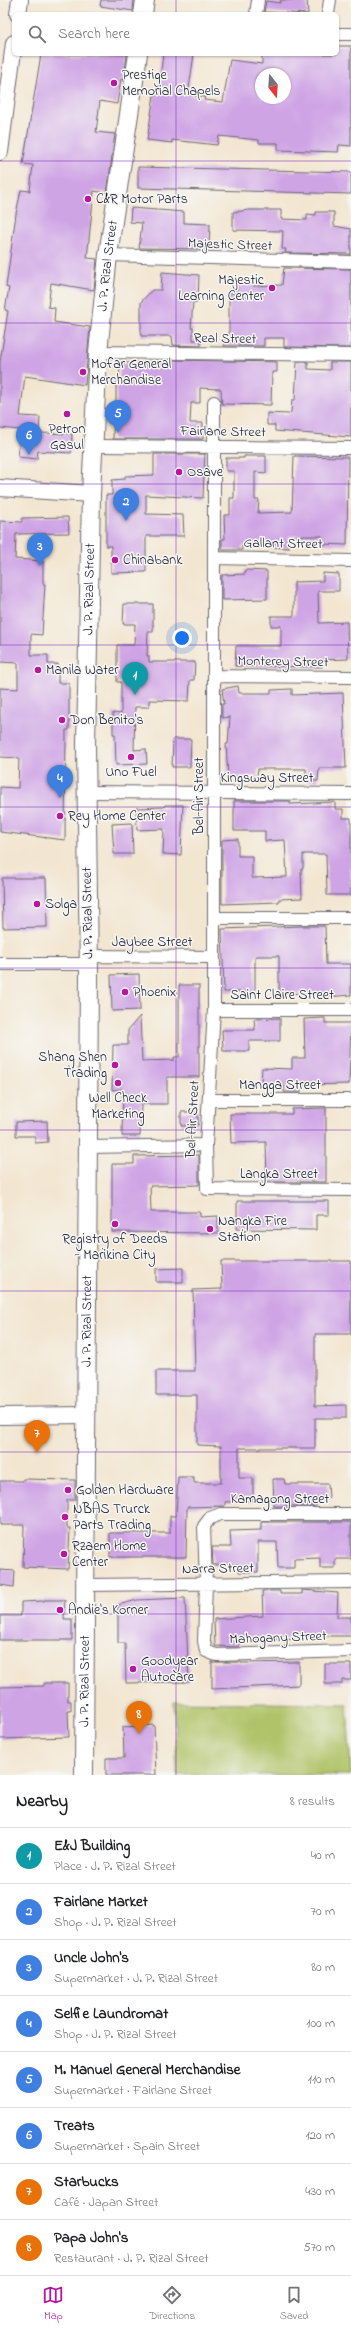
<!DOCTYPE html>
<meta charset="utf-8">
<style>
body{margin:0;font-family:"Indie Flower",sans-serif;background:#f2f2f2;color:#202124}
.compass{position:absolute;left:255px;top:68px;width:36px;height:36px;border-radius:50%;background:#fff;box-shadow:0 1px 3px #0004;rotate:163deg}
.you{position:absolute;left:182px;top:638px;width:14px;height:14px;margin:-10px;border:3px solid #fff;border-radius:50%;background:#1a73e8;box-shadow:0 0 0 6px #1a73e833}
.badge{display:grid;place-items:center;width:26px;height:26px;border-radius:50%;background:#b5179e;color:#fff;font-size:13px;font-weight:700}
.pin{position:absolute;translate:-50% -33px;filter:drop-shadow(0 1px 2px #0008)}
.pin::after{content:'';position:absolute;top:21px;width:14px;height:12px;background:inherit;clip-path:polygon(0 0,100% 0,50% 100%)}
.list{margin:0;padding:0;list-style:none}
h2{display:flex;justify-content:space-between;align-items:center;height:52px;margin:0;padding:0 16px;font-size:17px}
h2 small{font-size:13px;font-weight:400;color:#757577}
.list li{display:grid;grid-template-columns:26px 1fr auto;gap:12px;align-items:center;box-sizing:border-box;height:56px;padding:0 16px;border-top:1px solid #e0e0e0}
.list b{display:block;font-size:15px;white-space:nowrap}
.list p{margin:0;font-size:13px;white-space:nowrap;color:#757577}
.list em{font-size:13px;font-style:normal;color:#757577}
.icon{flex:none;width:22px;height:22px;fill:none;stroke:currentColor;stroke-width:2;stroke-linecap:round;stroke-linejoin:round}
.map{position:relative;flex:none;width:351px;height:1775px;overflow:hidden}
.search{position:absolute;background:#fff;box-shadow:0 1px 3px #0004;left:12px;right:12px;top:12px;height:44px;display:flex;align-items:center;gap:10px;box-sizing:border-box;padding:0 14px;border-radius:6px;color:#757577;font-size:15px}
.sheet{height:500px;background:#fff}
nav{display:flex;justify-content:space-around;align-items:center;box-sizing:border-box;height:56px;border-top:1px solid #e0e0e0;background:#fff;font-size:11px;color:#757577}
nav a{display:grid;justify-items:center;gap:2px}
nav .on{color:#b5179e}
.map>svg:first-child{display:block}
.green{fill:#b0c367;stroke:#697251}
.building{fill:#cfa4e5;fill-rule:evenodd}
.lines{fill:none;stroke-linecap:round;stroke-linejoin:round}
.street-casing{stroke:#6b6770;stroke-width:14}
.secondary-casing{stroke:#6b6770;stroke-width:18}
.primary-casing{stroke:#6b6770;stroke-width:20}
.street{stroke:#fff;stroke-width:12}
.secondary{stroke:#fff;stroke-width:16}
.primary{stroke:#fff;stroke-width:18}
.grid{fill:none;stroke:#7b2cbf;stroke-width:1;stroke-opacity:0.55}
.poi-dot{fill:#b5179e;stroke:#f6f6f2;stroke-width:1.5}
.labels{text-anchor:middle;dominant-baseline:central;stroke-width:3;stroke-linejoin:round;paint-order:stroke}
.poi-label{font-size:14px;fill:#22223b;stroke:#f6f6f2;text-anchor:start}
.street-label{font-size:14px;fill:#22223b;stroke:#f6f6f2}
</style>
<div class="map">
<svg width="351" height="1775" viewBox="0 0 351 1775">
<rect width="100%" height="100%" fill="#f6f6f2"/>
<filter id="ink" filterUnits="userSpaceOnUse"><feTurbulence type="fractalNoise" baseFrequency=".025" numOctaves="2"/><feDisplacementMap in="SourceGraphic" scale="8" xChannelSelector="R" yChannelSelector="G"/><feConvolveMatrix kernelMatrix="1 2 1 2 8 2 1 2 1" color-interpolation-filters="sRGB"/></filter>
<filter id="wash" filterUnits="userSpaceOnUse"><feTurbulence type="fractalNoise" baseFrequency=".012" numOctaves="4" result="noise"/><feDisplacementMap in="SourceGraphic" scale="16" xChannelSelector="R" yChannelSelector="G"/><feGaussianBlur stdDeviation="0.9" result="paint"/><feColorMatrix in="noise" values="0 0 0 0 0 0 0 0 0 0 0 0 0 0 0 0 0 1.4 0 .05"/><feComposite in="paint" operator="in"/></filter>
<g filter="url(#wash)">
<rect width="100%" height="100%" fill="#f3e6d1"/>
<path class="green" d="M174 1702 347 1704 351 1775H177Z"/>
<g id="blocks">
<path class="building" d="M101 0H134L133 11 100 6Z
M281 0H307L308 14 264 12 266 1 280 3Z
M337 46H351V146L339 145 338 152 278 150V143H259V140L219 136 217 145 172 140V143L147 140 154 95 158 96 163 54H194L188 95 205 97 204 100 223 102 230 60 262 64V54H337ZM261 74H285V98H261Z
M41 54H127L124 80 121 79 117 104 100 101 96 132 115 134 107 193 94 191 87 258 97 259 94 290 51 283 48 307 55 308 54 322 90 327 85 385 25 376 20 416 40 417 39 433 72 434 71 453 38 451 37 459 18 457 20 430 0 428V362L8 311 5 310 9 288 6 287 16 214 21 190 30 191 33 165 23 164Z
M138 167 351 172V194L138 188Z
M131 208 184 212V223L210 224 209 249 139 248 142 223 130 222Z
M249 210H281V219L307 220V214L316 215V212H334V226L351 229V254L285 253 286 249H282L283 231 233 230V212Z
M284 268 351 269V348L284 347V338H264V346H224V338L229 339V293H237V283H253V286L282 285Z
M162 272 199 275 198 302H193L191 328H193V340H201V346L173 345 172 336H141V302L152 290H161Z
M173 360 277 362V372H272L271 405 222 404 221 389 200 388V403H191L190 423H203V439H113L114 411H116V381H119L120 363H173Z
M297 362H308V369L330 370V362H351V437L275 431V425H267V413L289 414 291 412 292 400H295Z
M154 454H205L203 498 146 495V514L183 515 184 536H146V572L111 573V546H106V495H112V480L125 479V476L154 475Z
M244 456H266V473L255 472V500H259L258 513 292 512 294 456 348 457 347 545 322 544V536H289V548L242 546V550H222V539H225L224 515H230V498H234V471H226V458H244Z
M68 517 69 533 16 534 15 559 43 561V584H45L42 635 31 634V655H48V664H58V683H69V730H66L65 840 0 832V787L18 788 19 758 0 757V688L18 689V663L0 662V521L22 522V518Z
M245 570 267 571V599L222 600V575L245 574Z
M323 573 339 574V591H318L319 623 347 622 348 659 322 660V667L235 666 236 646H281V626H271V616H294V582L323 581Z
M124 604H153V632H148L147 656H149V662H195L194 680H190L189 701 149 700V707H135L134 750 146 749 147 764 116 765 115 734H113V713L121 714V682H117V645H134L135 624H123Z
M238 686 239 693H271V690L292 689V695L343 693 346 768H319L318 781H306V769H258L257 776 228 777 226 744H228L230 717 222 718V704H224L222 689Z
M173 739H191L190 767H172Z
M234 801H290V804L335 802V809H343V818H351V895H327L326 854H303V869H301L302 898 279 899V902L222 904V840L238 839V856H252V878L287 877 285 840 265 841V831H234Z
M165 805H183L181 855 163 854 164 829 137 830 136 808 164 807Z
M132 823 133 854H114L112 824Z
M2 878H46L47 927 3 928Z
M302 926H325L326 964H351V995L327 997V994L279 993V956H257L255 958V992H224L222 929Z
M139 974 140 1010 112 1011 111 975Z
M179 985H199V1077H167V1104H141L140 1136H122L123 1089 112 1090 113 1045H128V1030L140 1016 142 1061 174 1060V1057H179Z
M280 1018V1041H249V1051H223L222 1030H255L254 1019Z
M325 1018V1023H351L349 1084 301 1085V1092H284V1086L261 1085 262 1068 292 1069V1058H305L304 1019Z
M326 1108V1182H267L266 1142 231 1143 230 1114H292V1109Z
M181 1112H198V1125L181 1126Z
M47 1121 48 1142 35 1143V1136H16V1122Z
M199 1155V1185L150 1186 151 1212H200V1217L218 1216V1233L112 1232V1164H134V1156Z
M237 1201H329V1215H316V1230L237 1229Z
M221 1261H351V1334H315V1406L346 1405V1418H315V1448H239V1478H253V1501L225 1502V1506L187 1507 186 1557H110V1533H170V1516H176L178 1477H194V1483H221V1446L197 1445V1395H156V1371H195L193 1290 222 1289Z
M183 1268V1282H156V1269Z
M23 1479 75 1480V1500H67V1528H70L68 1569 23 1567 24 1525H0V1481H23Z
M273 1479H284L285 1484H328L329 1498H316V1506H274Z
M261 1522H351V1559H335V1568H320V1558L294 1559V1568H278L277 1542H258V1572H239V1564L213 1565 212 1547H231L230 1531 261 1530Z
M0 1570 15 1571 14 1587 0 1585Z
M302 1590 338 1593 337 1617H351V1636H302V1639L239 1641V1647L215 1646 214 1619 263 1616 262 1591H280V1594H302Z
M185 1598 189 1682 126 1683 125 1643H118V1605L137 1600Z
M44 1600H65L64 1619H72V1640H0V1616H21V1602L44 1601Z
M212 1662H241V1663L299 1662V1685L212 1689Z
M325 1664H351V1680H342V1684H325Z
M44 1683H68V1701H71V1711H68L69 1737 0 1739V1687L44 1686Z
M154 1725 156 1775H106V1758H124L123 1727Z"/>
</g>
</g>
<g filter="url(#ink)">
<use href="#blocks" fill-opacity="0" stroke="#6b6770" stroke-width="1"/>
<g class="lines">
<g class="street-casing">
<path id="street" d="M256 14 258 0
M328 14 330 0
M337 34H351
M108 255 351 262
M98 352 351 355
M214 402V1010L206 1145 207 1189 351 1190
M94 446 351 448
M214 558 351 561
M214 676 351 677
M86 792 351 794
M214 918H351
M89 956 214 957
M0 964H89
M214 1010H351
M209 1100H351
M88 1147 206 1145
M351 1514H221L210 1518 204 1526 206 1584 204 1641 206 1651 216 1655 351 1651
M86 1585 351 1582"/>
</g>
<g class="secondary-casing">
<path id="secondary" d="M18 14 20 0
M0 152 14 43
M0 488 91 494
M0 1416 87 1415"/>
</g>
<g class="primary-casing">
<g id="primary">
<path d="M143 14 145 0"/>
<path id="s1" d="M84 1775 89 973 86 744 91 494 98 352 108 255 138 54"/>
</g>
</g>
<use href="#street" class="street"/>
<use href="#secondary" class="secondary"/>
<use href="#primary" class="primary"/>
</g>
</g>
<path class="grid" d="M176 0V14M176 54V1775M0 161H351M0 323H351M0 484H351M0 645H351M0 807H351M0 968H351M0 1130H351M0 1291H351M0 1452H351M0 1614H351"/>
<g class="poi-dot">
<circle cx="114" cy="83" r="4"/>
<circle cx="88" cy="199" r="4"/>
<circle cx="272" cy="288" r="4"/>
<circle cx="83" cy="372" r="4"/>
<circle cx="67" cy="414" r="4"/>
<circle cx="179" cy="472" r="4"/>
<circle cx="115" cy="560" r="4"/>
<circle cx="38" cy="670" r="4"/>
<circle cx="62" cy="720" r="4"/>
<circle cx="131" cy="757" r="4"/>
<circle cx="60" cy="816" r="4"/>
<circle cx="37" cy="904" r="4"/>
<circle cx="125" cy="992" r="4"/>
<circle cx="115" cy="1065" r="4"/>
<circle cx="118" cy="1083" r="4"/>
<circle cx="115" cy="1224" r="4"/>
<circle cx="210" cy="1229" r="4"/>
<circle cx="68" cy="1490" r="4"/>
<circle cx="65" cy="1517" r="4"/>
<circle cx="64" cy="1554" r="4"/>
<circle cx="60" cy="1610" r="4"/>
<circle cx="133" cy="1669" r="4"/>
</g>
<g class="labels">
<g class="poi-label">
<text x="122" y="75">Prestige<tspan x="122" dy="16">Memorial Chapels</tspan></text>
<text x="96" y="199">C&amp;R Motor Parts</text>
<text x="264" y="280" text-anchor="end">Majestic<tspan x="264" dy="16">Learning Center</tspan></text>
<text x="91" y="364">Mofar General<tspan x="91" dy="16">Merchandise</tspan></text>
<text x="67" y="429" text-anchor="middle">Petron<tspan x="67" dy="16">Gasul</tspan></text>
<text x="187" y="472">Osave</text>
<text x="123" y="560">Chinabank</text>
<text x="46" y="670">Manila Water</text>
<text x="70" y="720">Don Benito's</text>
<text x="131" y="772" text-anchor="middle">Uno Fuel</text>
<text x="68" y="816">Rey Home Center</text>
<text x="45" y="904">Solga</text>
<text x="133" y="992">Phoenix</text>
<text x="107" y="1057" text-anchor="end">Shang Shen<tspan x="107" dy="16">Trading</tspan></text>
<text x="118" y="1098" text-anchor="middle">Well Check<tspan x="118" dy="16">Marketing</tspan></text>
<text x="218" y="1221">Nangka Fire<tspan x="218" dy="16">Station</tspan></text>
<text x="115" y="1239" text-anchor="middle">Registry of Deeds<tspan x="115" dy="16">- Marikina City</tspan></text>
<text x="76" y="1490">Golden Hardware</text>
<text x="73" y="1509">NBAS Trurck<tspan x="73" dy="16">Parts Trading</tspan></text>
<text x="72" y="1546">Rzaem Home<tspan x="72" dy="16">Center</tspan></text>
<text x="68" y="1610">Andie's Korner</text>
<text x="141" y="1661">Goodyear<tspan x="141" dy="16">Autocare</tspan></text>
</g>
<g class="street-label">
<text transform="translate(230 245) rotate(2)">Majestic Street</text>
<text stroke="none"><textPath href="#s1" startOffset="1510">J. P. Rizal Street</textPath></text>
<text transform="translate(225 339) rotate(1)">Real Street</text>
<text transform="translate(223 432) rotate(1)">Fairlane Street</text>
<text transform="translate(283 544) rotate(1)">Gallant Street</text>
<text stroke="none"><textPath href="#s1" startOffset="1186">J. P. Rizal Street</textPath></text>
<text transform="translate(283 662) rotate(1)">Monterey Street</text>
<text x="267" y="778">Kingsway Street</text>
<text transform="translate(199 796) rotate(-90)">Bel-Air Street</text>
<text transform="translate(88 913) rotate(-91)">J. P. Rizal Street</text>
<text x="152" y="942">Jaybee Street</text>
<text x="282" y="995">Saint Claire Street</text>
<text x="280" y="1085">Mangga Street</text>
<text transform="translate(193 1119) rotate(-87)">Bel-Air Street</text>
<text x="279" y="1174">Langka Street</text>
<text stroke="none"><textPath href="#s1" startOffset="454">J. P. Rizal Street</textPath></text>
<text x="280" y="1499">Kamagong Street</text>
<text transform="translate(218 1569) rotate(-1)">Narra Street</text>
<text transform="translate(278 1638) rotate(-2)">Mahogany Street</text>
<text stroke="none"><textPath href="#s1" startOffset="94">J. P. Rizal Street</textPath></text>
</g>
</g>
</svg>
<svg class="compass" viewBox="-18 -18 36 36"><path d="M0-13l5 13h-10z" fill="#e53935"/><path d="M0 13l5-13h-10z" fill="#757577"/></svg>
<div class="you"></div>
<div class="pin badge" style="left:135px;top:695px;background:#0f9aa8">1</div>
<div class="pin badge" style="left:126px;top:521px;background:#3f7fe0">2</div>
<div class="pin badge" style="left:40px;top:566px;background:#3f7fe0">3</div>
<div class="pin badge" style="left:60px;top:798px;background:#3f7fe0">4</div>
<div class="pin badge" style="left:118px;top:433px;background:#3f7fe0">5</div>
<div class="pin badge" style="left:29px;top:455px;background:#3f7fe0">6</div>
<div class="pin badge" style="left:37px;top:1453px;background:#e8710a">7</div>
<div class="pin badge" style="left:139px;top:1734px;background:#e8710a">8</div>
<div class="search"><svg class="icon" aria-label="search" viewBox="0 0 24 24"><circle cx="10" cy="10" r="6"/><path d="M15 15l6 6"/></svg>Search here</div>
</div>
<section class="sheet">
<h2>Nearby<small>8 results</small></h2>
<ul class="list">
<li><span class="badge" style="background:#0f9aa8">1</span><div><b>E&amp;J Building</b><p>Place · J. P. Rizal Street</p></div><em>40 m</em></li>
<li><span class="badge" style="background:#3f7fe0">2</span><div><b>Fairlane Market</b><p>Shop · J. P. Rizal Street</p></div><em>70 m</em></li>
<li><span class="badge" style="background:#3f7fe0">3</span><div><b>Uncle John's</b><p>Supermarket · J. P. Rizal Street</p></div><em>80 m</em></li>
<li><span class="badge" style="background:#3f7fe0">4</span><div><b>Selfie Laundromat</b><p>Shop · J. P. Rizal Street</p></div><em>100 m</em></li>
<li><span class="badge" style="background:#3f7fe0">5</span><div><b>M. Manuel General Merchandise</b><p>Supermarket · Fairlane Street</p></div><em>110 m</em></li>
<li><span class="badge" style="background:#3f7fe0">6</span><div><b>Treats</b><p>Supermarket · Spain Street</p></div><em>120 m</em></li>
<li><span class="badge" style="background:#e8710a">7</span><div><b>Starbucks</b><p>Café · Japan Street</p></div><em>430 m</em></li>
<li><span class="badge" style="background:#e8710a">8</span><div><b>Papa John's</b><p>Restaurant · J. P. Rizal Street</p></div><em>570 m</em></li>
</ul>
</section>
<nav>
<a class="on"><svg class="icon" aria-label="map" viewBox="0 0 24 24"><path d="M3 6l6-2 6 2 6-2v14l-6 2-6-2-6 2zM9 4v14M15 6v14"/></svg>Map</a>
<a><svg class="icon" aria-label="directions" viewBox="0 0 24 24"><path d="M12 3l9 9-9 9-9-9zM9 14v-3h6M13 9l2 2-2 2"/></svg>Directions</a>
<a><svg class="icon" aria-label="saved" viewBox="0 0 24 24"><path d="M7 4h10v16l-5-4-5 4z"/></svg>Saved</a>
</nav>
